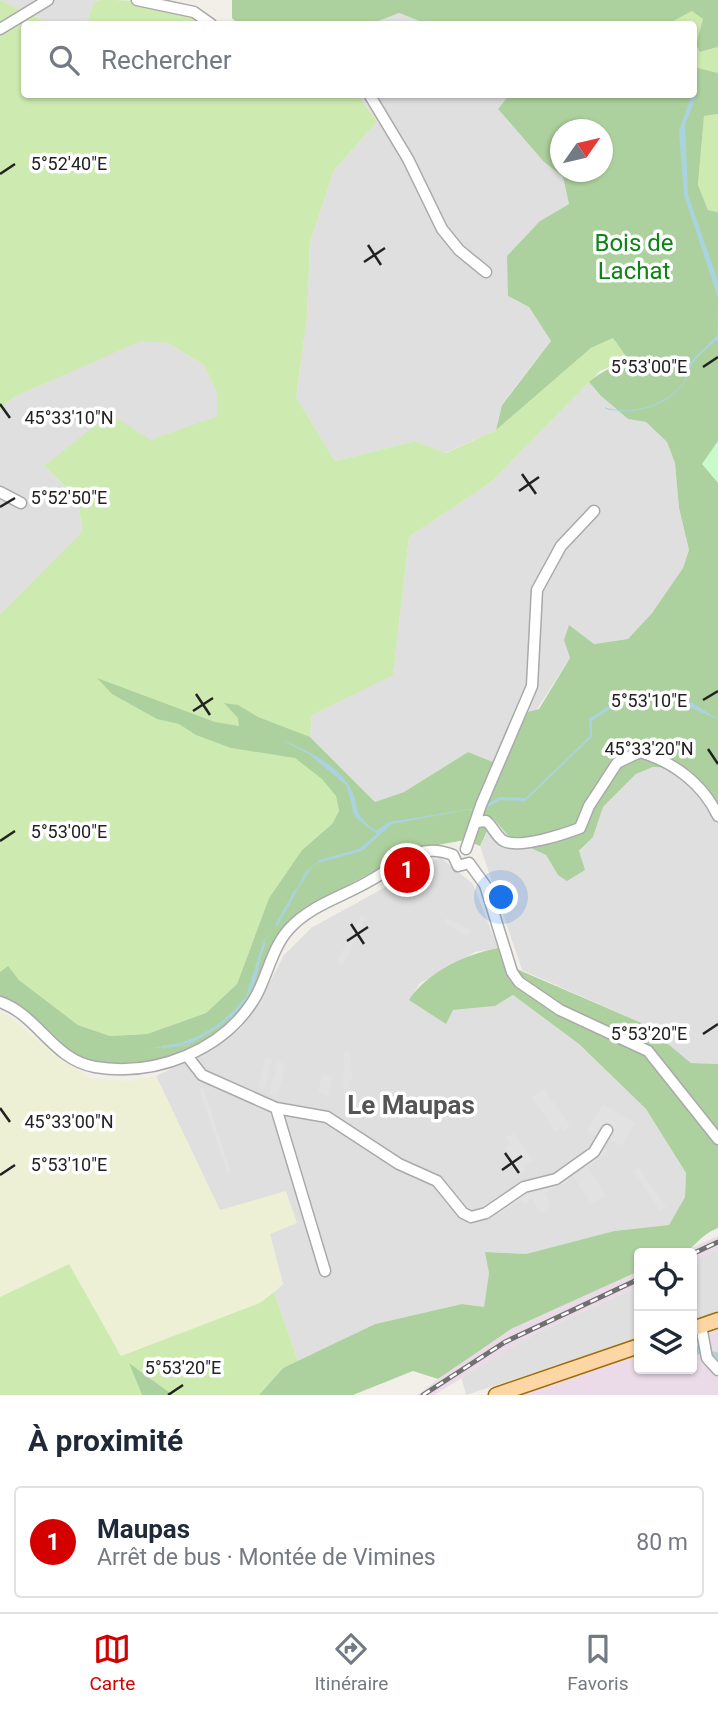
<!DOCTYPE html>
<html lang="fr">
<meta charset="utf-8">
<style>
body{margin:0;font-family:Roboto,sans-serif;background:#f6f6f7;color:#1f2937}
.controls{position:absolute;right:21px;bottom:21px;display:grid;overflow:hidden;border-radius:7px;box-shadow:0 2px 5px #0004}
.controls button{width:63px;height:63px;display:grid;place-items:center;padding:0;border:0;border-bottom:2px solid #e0e1e3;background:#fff;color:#1f2937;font:35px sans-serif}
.compass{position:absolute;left:550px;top:119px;width:63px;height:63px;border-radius:50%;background:#fff;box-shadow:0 2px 5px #0004;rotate:56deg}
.you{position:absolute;left:502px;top:898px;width:24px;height:24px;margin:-18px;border:5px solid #fff;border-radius:50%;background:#1a73e8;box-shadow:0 0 0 10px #1a73e833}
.badge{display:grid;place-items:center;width:46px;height:46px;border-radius:50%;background:#d40000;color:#fff;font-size:23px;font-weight:700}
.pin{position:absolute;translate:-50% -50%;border:4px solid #fff;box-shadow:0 2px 7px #0006}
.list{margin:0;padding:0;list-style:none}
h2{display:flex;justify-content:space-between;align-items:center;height:91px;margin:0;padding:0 28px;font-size:30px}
h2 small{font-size:23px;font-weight:400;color:#747a83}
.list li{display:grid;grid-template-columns:46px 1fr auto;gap:21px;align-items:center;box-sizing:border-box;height:112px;margin:0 14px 14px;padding:0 14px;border:2px solid #e0e1e3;border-radius:7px}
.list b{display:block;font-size:26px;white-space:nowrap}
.list p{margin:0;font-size:23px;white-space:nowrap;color:#747a83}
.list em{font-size:23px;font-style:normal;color:#747a83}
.icon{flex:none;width:38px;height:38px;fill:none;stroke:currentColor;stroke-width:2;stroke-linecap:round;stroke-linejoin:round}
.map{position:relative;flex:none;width:718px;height:1395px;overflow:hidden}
.search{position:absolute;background:#fff;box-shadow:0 2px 5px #0004;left:21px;right:21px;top:21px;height:77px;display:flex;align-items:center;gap:18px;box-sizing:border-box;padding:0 24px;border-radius:7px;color:#747a83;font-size:26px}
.sheet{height:217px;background:#fff}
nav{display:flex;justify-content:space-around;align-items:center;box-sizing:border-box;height:98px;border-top:2px solid #e0e1e3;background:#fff;font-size:19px;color:#747a83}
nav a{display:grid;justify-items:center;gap:4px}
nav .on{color:#d40000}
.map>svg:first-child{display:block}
.residential{fill:#e0dfdf}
.industrial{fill:#ebdbe8}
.farmland{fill:#eef0d5}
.grass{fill:#cdebb0}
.forest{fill:#add19e;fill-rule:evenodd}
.park{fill:#c8facc}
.parking{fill:#e2e2e2}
.water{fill:#aad3df}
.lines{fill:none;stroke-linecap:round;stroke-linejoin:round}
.stream{stroke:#aad3df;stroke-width:2.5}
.canal{stroke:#aad3df;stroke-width:9}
.minor-casing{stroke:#a9a9a9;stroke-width:13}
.major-casing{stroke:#a06b00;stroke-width:17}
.minor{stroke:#fff;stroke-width:10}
.major{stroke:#fcd6a4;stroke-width:14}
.rail-casing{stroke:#707070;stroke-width:5}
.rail{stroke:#fff;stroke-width:2.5;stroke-dasharray:8;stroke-linecap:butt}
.ticks{fill:none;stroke:#222;stroke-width:2.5}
.labels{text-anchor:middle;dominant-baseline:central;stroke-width:7;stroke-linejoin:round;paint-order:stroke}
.park-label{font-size:24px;fill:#0c8416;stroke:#fff}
.neighbourhood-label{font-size:26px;font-weight:bold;fill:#555;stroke:#fff}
.ticks-label{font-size:18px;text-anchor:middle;fill:#222;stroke:#fff;stroke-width:7;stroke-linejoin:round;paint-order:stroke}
</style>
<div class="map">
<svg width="718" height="1395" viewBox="0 0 718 1395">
<rect width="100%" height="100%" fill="#f2efe9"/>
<path class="residential" d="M0 0H101L94 2 87 22 76 24H50Z
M399 13 427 24H371Z
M358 95H509L498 109 544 162 563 177 569 204 540 221 508 296 529 307 551 341 502 404 496 430 445 453 415 441 335 461 296 397 307 318 310 243 334 170 377 122Z
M141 340 168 343 204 365 217 393V416L174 434 45 467 78 498 82 533 0 614V409L16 396Z
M589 382 601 396 628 419 646 422 667 442 675 463 679 508 689 550 683 568 652 613 628 639 594 644 569 626 564 640 570 658 503 762H493L468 752 404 792 375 802 310 737 312 715 393 674 409 537 490 483Z
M653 767 688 769 718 804V1064L691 1063 644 1024 522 970 480 846 493 818 511 839 546 855 558 875 593 837 603 807 636 774Z
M440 857 473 884 498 948 475 952 419 984 410 1000 453 1010 495 1006 513 995 579 1044 646 1109 686 1173 685 1197 669 1225 614 1231 526 1254 486 1252 489 1273 484 1307 462 1304 375 1324 298 1361 274 1292 283 1284 269 1234 220 1211 156 1076 204 1053 239 1030 259 1003 284 955 311 928Z
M718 1250V1316L692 1322V1262Z
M639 1286V1339L466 1395 461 1376 536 1333Z"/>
<path class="industrial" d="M718 1236V1250L692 1262V1253H680Z
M639 1271V1286L536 1333 434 1395H417L479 1349 511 1329Z
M718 1326V1395H502L639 1351V1369H692V1334Z"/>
<path class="farmland" d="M0 1012 11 1017 51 1052 90 1078 129 1081 156 1076 220 1210 286 1191 297 1223 270 1234 283 1284 260 1303 121 1356 69 1264 0 1297Z"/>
<path class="grass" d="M0 0 50 24H24V94L358 95 377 122 334 170 310 243 307 318 296 397 335 461 415 441 446 453 496 430 591 348 613 338 625 355 619 363 600 371 490 483 409 537 393 675 312 715 310 737 336 796 339 811 332 824 302 850 269 898 237 984 206 1013 147 1034 110 1036 78 1025 19 980 8 967 0 972V614L82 532 78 498 44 466 110 414 151 440 217 416V393L204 365 168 343 141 341 16 396 0 409Z
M101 0C135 0 177 0 204 24H76L87 22 94 2Z
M692 11 703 18 701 52 718 47V73L694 67V24H668Z
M718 114V212L708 210 698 186 704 116Z
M69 1264 121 1356 260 1303 274 1292 298 1361 283 1368 259 1395H173L130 1364 142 1395H0V1297Z"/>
<path class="forest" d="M232 0H718V47L700 52 696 45 703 19 692 11 668 24H427L399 13 371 24H238L232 18Z
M694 67 718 73V114L704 116 698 185 708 210 718 212V804L688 769 653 767 636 774 603 807 593 837 579 851 585 870 567 881 558 875 546 855 511 839 493 818 480 846 465 840 416 849 314 903 288 924 259 991 213 1040 147 1066H106L80 1060 23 1008 0 998V972L8 966 19 980 78 1025 110 1036 147 1034 206 1013 237 984 269 898 302 850 332 824 339 811 336 796 322 779 295 758 231 748 196 735 179 724 157 719 112 694 97 678 215 722 239 726 238 718 224 703 238 705 258 717 310 737 375 802 404 792 468 752 493 762H503L528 712 539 709 570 658 564 640 569 625 594 644 628 639 652 613 683 568 689 550 679 508 675 463 667 442 646 422 628 419 601 396 589 382C600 371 617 368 625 355L613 338 591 348 496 430 502 405 551 341 529 307 508 296 507 256 540 221 569 204 563 177 544 162 498 109 509 95 694 94ZM560 130H602V172H560Z
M498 948 503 963 644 1024 691 1063 718 1064V1228C705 1233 701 1239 691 1248 679 1258 654 1253 639 1253V1271L511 1329 438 1379 413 1371 353 1395H259L283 1368 375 1324 462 1304 484 1307 489 1273 485 1252 526 1254 614 1231 669 1225 685 1197 686 1173 646 1109 579 1044 513 995 495 1006 453 1010 446 1024 409 1000C427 972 466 954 498 948Z
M129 1363 173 1395H142Z"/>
<path class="park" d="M718 441V483L702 464Z"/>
<path class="parking" d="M361 915 366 917 343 965 337 962Z
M446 918 471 930 467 936 444 923Z
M350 1051 352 1076 349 1091 343 1089 344 1052Z
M265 1058 272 1059 264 1091 258 1088Z
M278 1061 285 1064 278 1096 269 1094Z
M323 1074 332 1076 328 1097 317 1093Z
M203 1088 231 1173 228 1174 199 1089Z
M544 1089 570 1126 563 1131 561 1128 556 1132 532 1098Z
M603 1104 635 1123 622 1146 598 1133 596 1136 587 1131Z
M514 1133 533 1161 524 1166 526 1170 521 1174 504 1148 510 1144 506 1138Z
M606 1148 609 1153 587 1167 606 1195 592 1204 570 1172Z
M639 1168 666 1207 660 1211 634 1171Z
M565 1175 569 1181 544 1193 552 1206 541 1213 532 1199 525 1204 521 1200 500 1214 497 1209 524 1190Z"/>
<path class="water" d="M694 88 696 97 685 125 688 195 718 281V298L684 195 679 131Z
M718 304V342L716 340C709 347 698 355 693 363 690 367 689 374 687 378 672 406 634 416 606 409L604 407C631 417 672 404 686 378 688 373 688 367 691 362 699 352 710 345 717 334Z
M648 691 689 701 718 719C659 696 649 680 592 721V737L525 801 500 800 481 811 467 810 392 824 362 851 321 861 312 867 265 941 255 982 247 999 240 1003 231 1019 186 1046 155 1048 145 1052 156 1047 186 1045C197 1034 217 1032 229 1019 235 1012 237 1003 246 998L264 941 289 906 305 873 320 860 360 850 377 834 356 818 346 785 309 754 281 740C303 748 337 764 349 786 363 809 348 810 376 831L389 822 483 807 499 797 526 798 590 736 589 719 624 696Z"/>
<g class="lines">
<path class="stream" d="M314 757 330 770
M352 800 355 814
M320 861 360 850 376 836
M277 924 296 890
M248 994 264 944
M163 1047C197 1044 223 1026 245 1000"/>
<path class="canal" d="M692 1350H697
M714 1356 718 1357"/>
<g class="minor-casing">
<path id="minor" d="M137 0 194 12 211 24
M0 29 48 0
M369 94 408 159 442 229 459 250 486 272
M0 492 21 503
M477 822 486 821C493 826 496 837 504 841 520 849 564 834 580 828L589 806 617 763 640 752C674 762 703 784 718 816
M466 849 481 805 532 686 537 590 561 546 594 511
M453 855 458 866 469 863
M469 863 485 885 512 972 519 982 560 1010 648 1051 718 1139
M0 1002C38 1015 53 1060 95 1067 156 1077 225 1050 256 996 268 974 272 948 289 929 312 904 343 897 371 880 386 872 401 858 417 853 430 849 441 850 453 855
M188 1057 202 1075 276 1108 327 1117 399 1164 437 1181 463 1213 471 1217 486 1213 524 1187 556 1179 594 1152 607 1130
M276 1108 325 1271
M701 1326 707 1358 718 1370"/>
</g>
<g class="major-casing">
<path id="major" d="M692 1329 718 1320
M496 1395 639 1346"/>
</g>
<use href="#minor" class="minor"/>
<use href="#major" class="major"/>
<g class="rail-casing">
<path id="rail" d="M692 1254 718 1242
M423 1395 505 1342 639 1279"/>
</g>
<use href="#rail" class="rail"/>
</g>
<path class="ticks" d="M0 174 15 164M368 245 381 265M364 262 385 248M703 367 718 357M0 404 10 418M522 474 536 494M519 491 539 477M0 507 15 498M196 694 210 715M703 700 718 691M193 711 213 698M708 749 718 764M0 841 15 831M351 924 364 944M347 941 368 927M703 1034 718 1024M0 1108 10 1122M505 1153 519 1173M502 1170 522 1156M0 1175 15 1165M168 1395 183 1385"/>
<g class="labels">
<g class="park-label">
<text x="634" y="243">Bois de<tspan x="634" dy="28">Lachat</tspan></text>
</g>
<g class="neighbourhood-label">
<text x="411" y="1105">Le Maupas</text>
</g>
</g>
<g class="ticks-label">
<text x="69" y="170">5°52'40"E</text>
<text x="649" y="373">5°53'00"E</text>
<text x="69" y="424">45°33'10"N</text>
<text x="69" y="504">5°52'50"E</text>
<text x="649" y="707">5°53'10"E</text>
<text x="649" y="755">45°33'20"N</text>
<text x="69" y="838">5°53'00"E</text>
<text x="649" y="1040">5°53'20"E</text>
<text x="69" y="1128">45°33'00"N</text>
<text x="69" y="1171">5°53'10"E</text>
<text x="183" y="1374">5°53'20"E</text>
</g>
</svg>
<div class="controls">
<button><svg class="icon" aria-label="locate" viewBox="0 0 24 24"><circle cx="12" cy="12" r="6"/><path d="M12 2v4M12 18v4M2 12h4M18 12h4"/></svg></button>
<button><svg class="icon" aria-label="layers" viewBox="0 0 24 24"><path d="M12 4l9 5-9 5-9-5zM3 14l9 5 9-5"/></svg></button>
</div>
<svg class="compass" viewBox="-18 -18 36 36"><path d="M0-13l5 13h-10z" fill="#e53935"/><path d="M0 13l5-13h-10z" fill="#747a83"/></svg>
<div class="you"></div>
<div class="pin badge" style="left:407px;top:870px">1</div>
<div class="search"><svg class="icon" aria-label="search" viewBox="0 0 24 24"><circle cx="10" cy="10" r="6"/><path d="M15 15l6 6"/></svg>Rechercher</div>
</div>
<section class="sheet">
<h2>À proximité<small></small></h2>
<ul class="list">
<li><span class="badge">1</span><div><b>Maupas</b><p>Arrêt de bus · Montée de Vimines</p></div><em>80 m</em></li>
</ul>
</section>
<nav>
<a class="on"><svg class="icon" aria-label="map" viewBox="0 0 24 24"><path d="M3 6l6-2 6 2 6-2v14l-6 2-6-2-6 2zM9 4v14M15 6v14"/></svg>Carte</a>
<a><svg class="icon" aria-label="directions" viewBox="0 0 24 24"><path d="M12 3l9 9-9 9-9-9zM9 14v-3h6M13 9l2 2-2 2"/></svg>Itinéraire</a>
<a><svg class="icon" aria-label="saved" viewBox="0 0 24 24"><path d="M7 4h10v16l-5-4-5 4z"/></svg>Favoris</a>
</nav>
